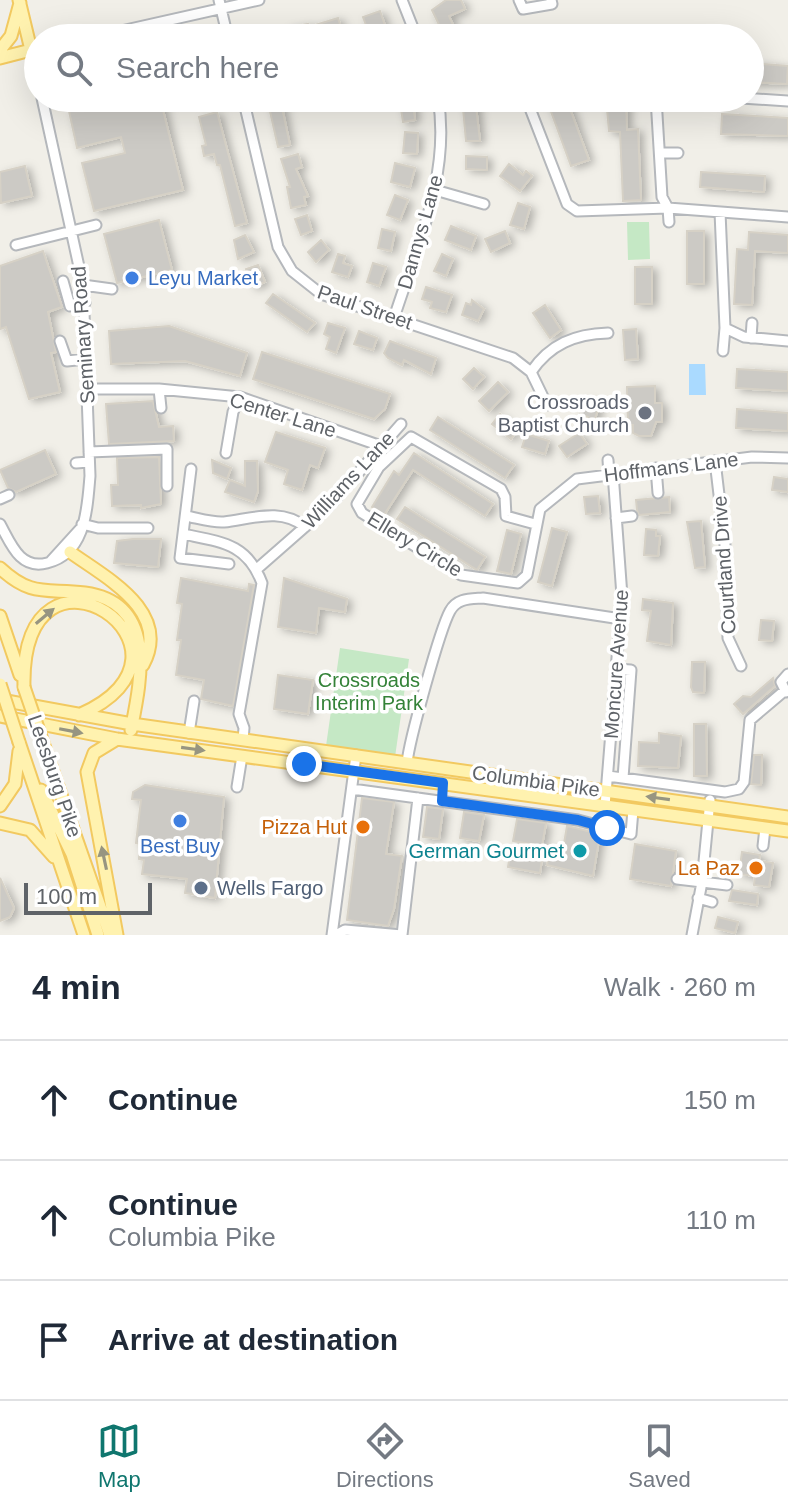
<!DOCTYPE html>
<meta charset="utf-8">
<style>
body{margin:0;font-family:Arial,sans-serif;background:#f6f6f7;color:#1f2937}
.scale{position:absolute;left:24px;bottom:20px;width:128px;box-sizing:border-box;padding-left:8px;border:4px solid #5f6368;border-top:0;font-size:22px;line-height:28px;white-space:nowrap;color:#5f6368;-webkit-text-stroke:6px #fff;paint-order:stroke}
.stop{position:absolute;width:24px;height:24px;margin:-18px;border:6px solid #1a73e8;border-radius:50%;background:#fff}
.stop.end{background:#1a73e8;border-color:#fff;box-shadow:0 2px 8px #0008}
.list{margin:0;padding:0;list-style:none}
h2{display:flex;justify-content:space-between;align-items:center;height:104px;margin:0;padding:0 32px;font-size:34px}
h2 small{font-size:26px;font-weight:400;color:#747a83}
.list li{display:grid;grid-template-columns:52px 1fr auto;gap:24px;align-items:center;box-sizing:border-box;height:120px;padding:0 32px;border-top:2px solid #e0e1e3}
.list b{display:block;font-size:30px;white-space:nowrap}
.list p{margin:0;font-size:26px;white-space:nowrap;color:#747a83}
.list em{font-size:26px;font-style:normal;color:#747a83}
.icon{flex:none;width:44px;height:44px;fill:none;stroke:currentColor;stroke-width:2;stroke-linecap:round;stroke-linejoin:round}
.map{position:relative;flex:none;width:788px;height:935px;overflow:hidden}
.search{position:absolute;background:#fff;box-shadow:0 8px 32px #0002;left:24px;right:24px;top:24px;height:88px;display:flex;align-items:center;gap:20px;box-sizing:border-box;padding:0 28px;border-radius:44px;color:#747a83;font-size:30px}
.sheet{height:464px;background:#fff}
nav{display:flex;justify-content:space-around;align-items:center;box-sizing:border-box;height:112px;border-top:2px solid #e0e1e3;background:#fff;font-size:22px;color:#747a83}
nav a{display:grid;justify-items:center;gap:4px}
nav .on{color:#0f766e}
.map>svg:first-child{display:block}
.green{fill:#c5e8c5}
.water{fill:#aadaff}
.building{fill:#cccac5;stroke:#d6d1c6;stroke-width:2;filter:url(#shadow)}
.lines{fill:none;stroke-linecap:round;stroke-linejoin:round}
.minor-casing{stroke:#b5b8bc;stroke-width:13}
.major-casing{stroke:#f2c960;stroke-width:15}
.minor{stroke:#fff;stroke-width:9}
.major{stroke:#fff2af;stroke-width:11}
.major-bridge-casing{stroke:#f2c960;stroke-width:15;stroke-linecap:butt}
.major-bridge{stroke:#fff2af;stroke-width:11}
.oneway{fill:#979581}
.route{stroke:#1a73e8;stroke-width:10}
.shop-dot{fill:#3f7fe0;stroke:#fff;stroke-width:3}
.worship-dot{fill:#6b7280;stroke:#fff;stroke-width:3}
.food-dot{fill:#e8710a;stroke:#fff;stroke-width:3}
.culture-dot{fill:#0f9aa8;stroke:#fff;stroke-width:3}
.service-dot{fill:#5c6f8a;stroke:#fff;stroke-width:3}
.labels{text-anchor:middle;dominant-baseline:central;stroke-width:7;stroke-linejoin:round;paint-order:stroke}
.street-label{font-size:20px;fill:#5f6368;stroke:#fff}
.shop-label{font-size:20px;fill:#366cbe;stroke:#fff;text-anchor:start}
.worship-label{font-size:20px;fill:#5b616d;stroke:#fff;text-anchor:end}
.park-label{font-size:20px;fill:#348238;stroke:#fff}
.food-label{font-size:20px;fill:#c56008;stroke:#fff;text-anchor:end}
.culture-label{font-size:20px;fill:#0d838f;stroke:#fff;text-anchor:end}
.service-label{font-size:20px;fill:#4e5e75;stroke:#fff;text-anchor:start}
</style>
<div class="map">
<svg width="788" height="935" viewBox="0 0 788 935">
<defs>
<filter id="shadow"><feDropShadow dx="4.5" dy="2.5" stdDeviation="4" flood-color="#0004"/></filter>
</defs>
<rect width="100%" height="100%" fill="#f1efe8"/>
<path class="green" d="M627 222H649L650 259 628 260Z
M340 648 409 659 395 757 326 746Z"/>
<path class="water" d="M689 364H705L706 395H689Z"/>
<path class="building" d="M446 0H461L465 9 449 16 459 38H442L439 32 442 31 432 10Z
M380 11 387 31 375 35 374 31 369 33 363 17Z
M338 18 343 34 332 38 321 34 290 38 287 28 308 24 309 27Z
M750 63 788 66 787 84 750 82Z
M77 98H160L183 190 94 211 82 163 125 153 121 137 77 148 69 111 80 109Z
M267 98H280L290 145 278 147Z
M462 98H475L480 141H466Z
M546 98H566L589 160 571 166Z
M606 98H626L627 130 638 129 641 200 623 201 620 132 609 131Z
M413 102 415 120 403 122 400 103Z
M217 112 247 223 235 226 220 165H217L214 154 204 156 202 146 206 145 199 117Z
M722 114 788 118V136L721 134Z
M405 132 418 133 417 154 403 153Z
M298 154 302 167 296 169 308 196 304 197 306 205 291 208 287 187H290L281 159Z
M466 156 487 157V170L466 169Z
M395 163 415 168 410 187 391 182Z
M509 164 523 175 526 171 532 176 520 191 500 176Z
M25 166 32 196 1 203 0 172Z
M701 172 765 176 764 192 700 187Z
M395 195 408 200 400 220 387 215Z
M518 203 530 207 524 229 510 225Z
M307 215 312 231 301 235 295 219Z
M159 220 172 270 117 283 104 234Z
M451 226 476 236 471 250 445 240Z
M382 229 395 232 391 251 378 248Z
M505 231 510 243 491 252 485 239Z
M687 231H704V284H687Z
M749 232 788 235V253L755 251 752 305 734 304 737 249 748 250Z
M245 235 254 252 238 259 234 240Z
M321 240 329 250 316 262 308 252Z
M43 251 62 307 48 312 56 352 51 353 60 392 29 399 6 327 0 329V266Z
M338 254 345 256 343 263 352 266 348 277 332 272Z
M442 254 453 259 446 276 434 271Z
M373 263 386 267 379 286 367 282Z
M258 265 265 282 253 287 246 269Z
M635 267H652V304H635Z
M426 287 452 295 446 312 430 308 432 302 422 299Z
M273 294 315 323 307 332 266 303Z
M472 300 484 309 478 321 462 315 466 303 471 305Z
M545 305 561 330 550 338 533 313Z
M328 323 345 328 336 353 326 349 330 337 324 334Z
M169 326 247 353 240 376 185 361 111 364 109 331Z
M636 329 638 359 625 360 623 330Z
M359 331 377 338 373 350 354 344Z
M390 341 436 358 431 374 404 360 402 365 388 358 384 353Z
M262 352 390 394 385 409 374 419 253 379Z
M474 368 484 377 473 389 463 379Z
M737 369 788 372V391L736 388Z
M498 382 508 392 489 411 479 401Z
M655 386V403H662V422H656L651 436H639L633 433V425H628L627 387Z
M585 399 600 405 592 426 585 424 588 417 580 414Z
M153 401 159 427 173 426 174 441 109 444 106 404Z
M737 409 788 413V431L736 428Z
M500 414 516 432 511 439 492 424Z
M438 417 514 465 505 478 430 430Z
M276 432 325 448 318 468 310 465 302 490 284 484 288 470 265 462Z
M579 433 587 444 567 457 559 446Z
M526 434 549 441 545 454 522 447Z
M45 450 56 474 16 492 8 488 0 470Z
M414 453 493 504 485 516 413 470 384 515 372 507 394 471 399 475Z
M159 457 161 504 141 508V505L112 506 111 485H118L117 458Z
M212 460 231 468 227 479 213 473Z
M245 461H257L258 491 254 502 225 492 230 480 245 486Z
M774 477 788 479V492L772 490Z
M598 496 600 513 586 514 584 497Z
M669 497 670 512 639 515 637 510 636 500Z
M405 507 485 557 477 570 397 519Z
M701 521 705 567 695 568 687 522Z
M552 528 567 532 552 586 538 582Z
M646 529 656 530V536H660L658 556 644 555Z
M507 530 521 534 511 574 497 571Z
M133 539H161L158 567 114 563 117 541Z
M181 578 248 591 249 584 254 585 233 706 201 699 204 680 176 675 181 640H177L182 604 177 603Z
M284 578 347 599 345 612 319 608 316 633 278 627Z
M643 599 673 603 671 645 647 641 651 611 642 610Z
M761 620 774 621 772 641 759 640Z
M692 662H705L704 693 693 692 691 687Z
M278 675 313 680 308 714 274 709Z
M773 678 775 686 743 714 734 704 743 696 751 697Z
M694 724H706L707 776H694Z
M659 733 681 736 678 768 638 766 639 742 659 743Z
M754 755H762L761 785 751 784Z
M145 785 224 797 215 898 185 893 187 879 142 874 144 860 139 859 140 844 136 843 141 800 132 799 133 792Z
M362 798 394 802 386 854 402 856 394 909 388 926 347 920Z
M427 807 443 809 439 839 423 837Z
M464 812 484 815 479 841 460 838Z
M517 819 546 823 542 846 513 841Z
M567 826 600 834 593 876 547 865 550 847 563 849Z
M635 844 676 851 671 886 630 879Z
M742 852 760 855 759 861 773 863 769 887 754 885 755 876 739 874Z
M510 854 542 859 540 873 508 867Z
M0 878 14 908 10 917 0 921Z
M732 890 758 894 757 905 729 901Z
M718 917 738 922 735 933 715 928Z"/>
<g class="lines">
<g class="minor-casing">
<path id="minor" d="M219 0 228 38
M402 0 417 38
M519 0 523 9 552 4 551 0
M90 38 259 0
M520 38H654
M38 49 31 50 38 79
M243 98 278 247 292 271 321 294 513 358 531 372 547 405
M526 98 567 204 577 211 668 208 662 197 656 98
M741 98 788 101
M691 105 706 98
M660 153H678
M435 190 484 204
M720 212 725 328 744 337 788 341
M669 222 668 208 788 217
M16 245 96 225
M63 281 70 306 85 303
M83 285 112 289
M394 318C417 246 451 174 438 98
M751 338 752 323
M60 341 67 361 86 359
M723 351 725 328
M531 372C550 344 575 334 608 333
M87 389H159L240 397 381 446
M159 389 161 408
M89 452 167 449V486
M226 453 233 412 240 397
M608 460 609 474
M715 461 725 545 728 638 741 666
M76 463 89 462
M656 468 658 493
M191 469 180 558 229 564
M0 499 9 495
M186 516C197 518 213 523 224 522 251 519 281 507 305 527
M616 518 632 516
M0 524C11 544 20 570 47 563 86 553 87 510 90 476L83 285 42 98
M82 524 98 528H148
M535 524 506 516 505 497 501 489 411 437 379 467 357 504 362 513 461 575 518 583 527 575 540 509 577 479 752 457 788 458
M183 534C221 542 247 543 262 583L239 714 244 728 243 740
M50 562 80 529
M258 568 331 504 401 424
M616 669 631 670 623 778
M786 692 781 682 788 674
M189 733 194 701
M407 763C409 741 440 629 450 611 457 598 470 599 483 598L621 619
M608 776 725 792 739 789 744 782 750 720 783 692
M237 787 242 756
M352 789 578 820 631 834 633 810
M605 806 622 596 613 473
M763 846 765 828
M677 879 727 885
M698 898 712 902
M332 935 356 755
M336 935 345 930 402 935
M402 935 418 798
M692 935 702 882 710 800"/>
</g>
<g class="major-casing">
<path id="major" d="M0 50 11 36 20 3
M0 58 31 50 19 0
M70 552C106 578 172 611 143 665
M0 568C32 598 47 588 85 593 158 603 141 680 131 730
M0 616 20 675
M24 687C20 513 226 651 79 715
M1 700 132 724 788 817
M0 716 117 739 788 831
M117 739 94 753 87 772 117 935
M19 742 84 935
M52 769 110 935
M41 790 72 854 98 935
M0 806 15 784 19 751
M0 823 30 830 54 857"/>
</g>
<use href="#minor" class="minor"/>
<use href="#major" class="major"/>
<g class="major-bridge-casing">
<path id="major-bridge" d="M0 684 19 742
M24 687 52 769"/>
</g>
<use href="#major-bridge" class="major-bridge"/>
</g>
<defs><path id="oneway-solid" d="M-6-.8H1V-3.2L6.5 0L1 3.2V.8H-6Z" transform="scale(2)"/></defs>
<g class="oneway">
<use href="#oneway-solid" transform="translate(45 616) rotate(-40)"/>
<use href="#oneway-solid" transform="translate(71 731) rotate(11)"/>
<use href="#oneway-solid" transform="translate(193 749) rotate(8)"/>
<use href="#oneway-solid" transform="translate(658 798) rotate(-172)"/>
<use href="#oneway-solid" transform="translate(104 858) rotate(-102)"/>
</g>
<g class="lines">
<path class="route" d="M304 764 443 783 442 801 578 820 607 828"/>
</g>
<g class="shop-dot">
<circle cx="132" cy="278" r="8"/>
<circle cx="180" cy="821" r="8"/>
</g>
<circle class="worship-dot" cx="645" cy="413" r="8"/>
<g class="food-dot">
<circle cx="363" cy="827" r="8"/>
<circle cx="756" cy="868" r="8"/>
</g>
<circle class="culture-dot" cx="580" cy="851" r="8"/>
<circle class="service-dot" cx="201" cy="888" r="8"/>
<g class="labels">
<g class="street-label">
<text transform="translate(420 232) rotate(-74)">Dannys Lane</text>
<text transform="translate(365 307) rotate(19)">Paul Street</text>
<text transform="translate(83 335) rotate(-94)">Seminary Road</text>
<text transform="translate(283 415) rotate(17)">Center Lane</text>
<text transform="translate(671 467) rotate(-7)">Hoffmans Lane</text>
<text transform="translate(348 480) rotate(-47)">Williams Lane</text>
<text transform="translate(415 544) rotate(31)">Ellery Circle</text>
<text transform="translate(724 565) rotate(-94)">Courtland Drive</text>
<text transform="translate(616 664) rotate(-86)">Moncure Avenue</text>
<text transform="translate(55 776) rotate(71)">Leesburg Pike</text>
<text transform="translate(536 781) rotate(8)">Columbia Pike</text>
</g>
<g class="shop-label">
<text x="148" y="278">Leyu Market</text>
<text x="180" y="846" text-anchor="middle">Best Buy</text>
</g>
<g class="worship-label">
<text x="629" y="402">Crossroads<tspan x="629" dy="23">Baptist Church</tspan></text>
</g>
<g class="park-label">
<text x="369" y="680">Crossroads<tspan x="369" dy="23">Interim Park</tspan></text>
</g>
<g class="food-label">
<text x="347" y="827">Pizza Hut</text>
<text x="740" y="868">La Paz</text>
</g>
<g class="culture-label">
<text x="564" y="851">German Gourmet</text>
</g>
<g class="service-label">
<text x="217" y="888">Wells Fargo</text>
</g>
</g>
</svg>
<div class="scale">100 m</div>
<div class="stop" style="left:607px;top:828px"></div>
<div class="stop end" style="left:304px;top:764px"></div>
<div class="search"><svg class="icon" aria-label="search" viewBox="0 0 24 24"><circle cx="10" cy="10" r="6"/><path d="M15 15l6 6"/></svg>Search here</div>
</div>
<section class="sheet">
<h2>4 min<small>Walk · 260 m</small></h2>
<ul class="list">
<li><svg class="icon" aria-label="ahead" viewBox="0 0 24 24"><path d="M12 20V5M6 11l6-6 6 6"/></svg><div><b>Continue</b></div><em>150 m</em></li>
<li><svg class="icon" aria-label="ahead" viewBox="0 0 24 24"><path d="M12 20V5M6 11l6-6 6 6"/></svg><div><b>Continue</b><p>Columbia Pike</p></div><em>110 m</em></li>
<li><svg class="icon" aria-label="arrive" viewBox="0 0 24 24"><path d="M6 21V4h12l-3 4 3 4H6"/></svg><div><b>Arrive at destination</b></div></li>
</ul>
</section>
<nav>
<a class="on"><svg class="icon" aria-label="map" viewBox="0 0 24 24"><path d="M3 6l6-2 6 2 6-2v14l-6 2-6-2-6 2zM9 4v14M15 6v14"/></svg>Map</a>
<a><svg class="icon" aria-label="directions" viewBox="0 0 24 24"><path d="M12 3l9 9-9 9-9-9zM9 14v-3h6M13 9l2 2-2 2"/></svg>Directions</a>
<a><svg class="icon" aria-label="saved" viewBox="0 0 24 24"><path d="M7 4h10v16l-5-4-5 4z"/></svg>Saved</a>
</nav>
